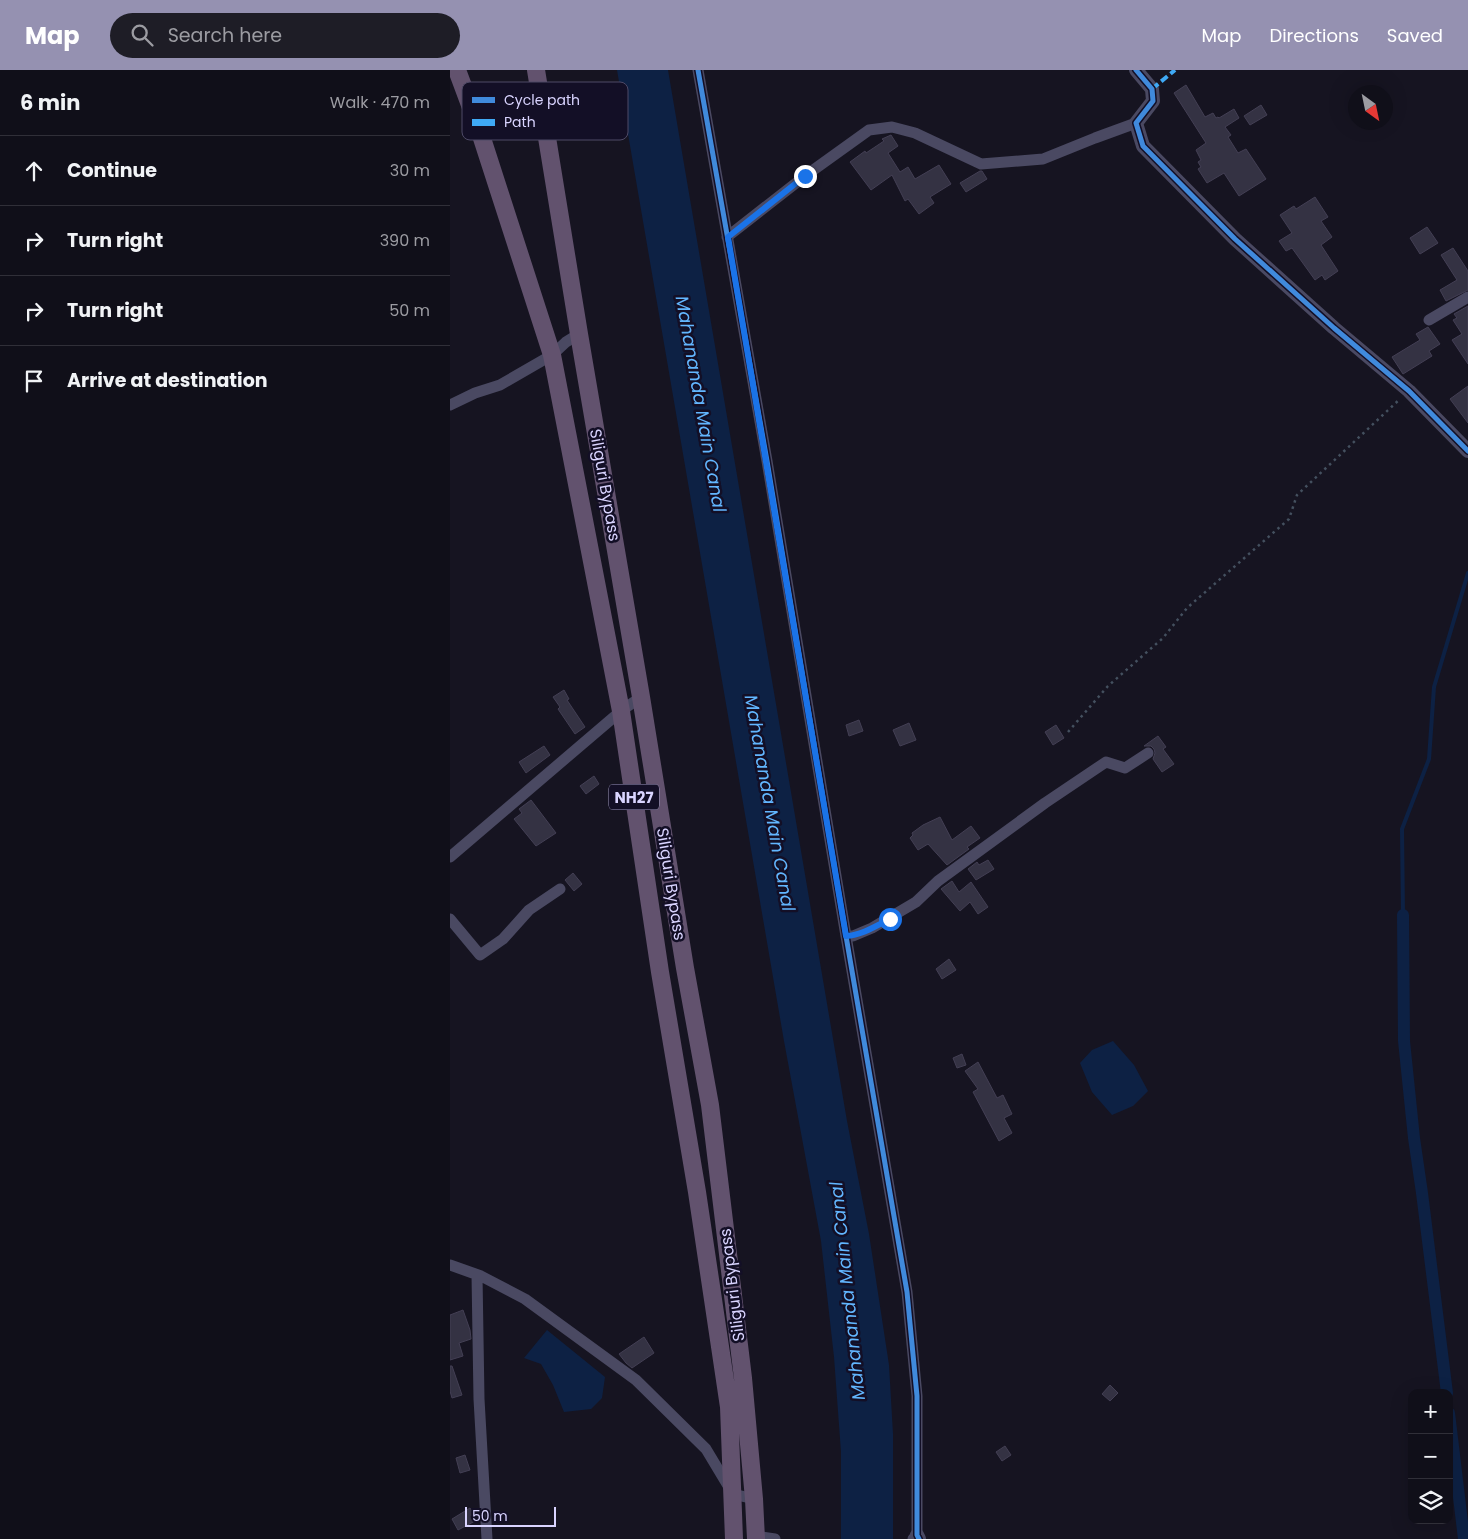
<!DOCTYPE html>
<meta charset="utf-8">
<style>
body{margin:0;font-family:Poppins,sans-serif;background:#1e1d26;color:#f1f3f6}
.controls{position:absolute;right:15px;bottom:15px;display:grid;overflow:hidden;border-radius:10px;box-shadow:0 5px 20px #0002}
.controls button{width:45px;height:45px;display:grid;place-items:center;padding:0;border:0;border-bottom:1px solid #302f38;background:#100f19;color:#f1f3f6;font:25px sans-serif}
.compass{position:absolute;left:898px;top:15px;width:45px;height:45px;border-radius:50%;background:#100f19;box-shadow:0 5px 20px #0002;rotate:147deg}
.scale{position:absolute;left:15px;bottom:12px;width:91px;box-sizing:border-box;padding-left:5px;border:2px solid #d9d4ff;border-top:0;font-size:14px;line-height:18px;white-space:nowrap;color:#d9d4ff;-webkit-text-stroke:4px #130f26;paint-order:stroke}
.stop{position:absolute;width:15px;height:15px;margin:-11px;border:4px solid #1a73e8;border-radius:50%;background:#fff}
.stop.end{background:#1a73e8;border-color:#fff;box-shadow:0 1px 5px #0008}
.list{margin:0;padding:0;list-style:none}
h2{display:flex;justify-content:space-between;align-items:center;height:65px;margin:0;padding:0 20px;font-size:21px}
h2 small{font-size:16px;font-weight:400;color:#9c9ca2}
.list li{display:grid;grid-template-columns:32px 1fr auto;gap:15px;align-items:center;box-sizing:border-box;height:70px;padding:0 20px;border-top:1px solid #302f38}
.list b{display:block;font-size:19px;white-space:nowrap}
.list em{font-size:16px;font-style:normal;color:#9c9ca2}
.icon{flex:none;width:28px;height:28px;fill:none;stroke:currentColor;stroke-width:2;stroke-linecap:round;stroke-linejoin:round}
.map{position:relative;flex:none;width:1018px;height:1469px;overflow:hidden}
header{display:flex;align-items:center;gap:30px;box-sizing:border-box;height:70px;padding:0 25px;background:#9591b1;color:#fff}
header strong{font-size:24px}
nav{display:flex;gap:28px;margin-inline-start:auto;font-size:18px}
.search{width:350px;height:45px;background:#1e1d26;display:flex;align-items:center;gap:12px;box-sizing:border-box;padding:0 18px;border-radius:28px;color:#9c9ca2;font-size:19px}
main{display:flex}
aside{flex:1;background:#100f19}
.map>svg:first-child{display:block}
.water{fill:#0d2144}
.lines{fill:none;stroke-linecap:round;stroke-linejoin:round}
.stream{stroke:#0d2144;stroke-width:4}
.canal{stroke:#0d2144;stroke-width:12}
.building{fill:#343243;stroke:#433f54}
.path{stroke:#44505f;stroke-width:2.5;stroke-dasharray:2.5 4;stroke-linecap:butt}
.minor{stroke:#4a4962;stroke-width:11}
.tertiary{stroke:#4a4962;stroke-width:14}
.trunk{stroke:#62526e;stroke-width:18}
.quiet{stroke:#3fa9f5;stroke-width:4;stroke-dasharray:8 4;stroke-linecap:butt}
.cycleway-casing{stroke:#130f26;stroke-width:8}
.cycleway{stroke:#408adc;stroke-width:5}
.route{stroke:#1a73e8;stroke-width:6}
.labels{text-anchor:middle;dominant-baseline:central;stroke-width:5;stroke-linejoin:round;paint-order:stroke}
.shield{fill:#130f26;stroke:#9e99be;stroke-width:1}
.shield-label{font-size:15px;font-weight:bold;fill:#d9d4ff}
.street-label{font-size:16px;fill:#d9d4ff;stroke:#130f26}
.water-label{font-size:18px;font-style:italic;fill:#62b6ff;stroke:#130f26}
.key{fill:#130f26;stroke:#4e4a67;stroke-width:1}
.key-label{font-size:14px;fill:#d9d4ff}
</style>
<header>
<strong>Map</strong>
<div class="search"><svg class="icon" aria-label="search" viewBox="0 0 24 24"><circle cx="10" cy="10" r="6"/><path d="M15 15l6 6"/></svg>Search here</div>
<nav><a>Map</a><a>Directions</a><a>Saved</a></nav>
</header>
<main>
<aside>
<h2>6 min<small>Walk · 470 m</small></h2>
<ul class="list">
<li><svg class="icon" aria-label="ahead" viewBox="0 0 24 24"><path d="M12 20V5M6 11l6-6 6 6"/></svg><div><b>Continue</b></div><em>30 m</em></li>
<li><svg class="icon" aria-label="right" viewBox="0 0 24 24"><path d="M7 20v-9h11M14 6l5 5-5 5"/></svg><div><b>Turn right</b></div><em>390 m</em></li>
<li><svg class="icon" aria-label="right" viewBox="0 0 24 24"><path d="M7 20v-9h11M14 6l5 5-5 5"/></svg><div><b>Turn right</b></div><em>50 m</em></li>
<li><svg class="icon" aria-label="arrive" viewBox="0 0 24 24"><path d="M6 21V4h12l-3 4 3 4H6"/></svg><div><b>Arrive at destination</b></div></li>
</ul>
</aside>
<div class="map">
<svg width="1018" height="1469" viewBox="0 0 1018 1469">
<rect width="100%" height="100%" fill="#161421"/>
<path class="water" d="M167 0H218L397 1051 419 1164 439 1295 443 1364V1469H391V1382L384 1287 371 1171 334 971Z
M663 971 684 995 698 1021 683 1036 662 1045 642 1022 630 993 642 980Z
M97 1260 155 1307 152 1328 141 1339 114 1342 103 1315 91 1294 74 1288Z"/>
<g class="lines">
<path class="stream" d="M953 845 952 759 979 689 984 617 1018 503"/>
<path class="canal" d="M953 845 954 971 964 1068 972 1123 997 1323
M999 1343 1014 1469"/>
</g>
<path class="building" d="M736 15 755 47 763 43 766 48 768 47 769 48 784 39 789 48 775 57 781 65 778 67 788 83 796 79 816 109 789 126 774 103 757 113 748 99 751 97 748 92 751 90 746 80 756 73 724 23Z
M811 35 817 45 800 55 794 46Z
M441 65 448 76 438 83 450 102 458 97 465 109 489 95 501 114 480 127 484 133 469 144 458 129 455 131 442 105 421 120 400 92 415 81 416 83 434 71 432 69Z
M530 101H532L537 109 516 122 510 113Z
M865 127 878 147 871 151 882 167 871 175 888 201 875 210 872 205 865 210 842 178 836 181 829 171 842 163 830 145 844 136 846 139Z
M977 157 988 173 970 184 960 168Z
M1003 178 1018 201V220L996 231 990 220 1007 210 991 185Z
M1018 236V294L1002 270 1012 264 1003 250 1007 248 1004 244Z
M978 257 990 274 979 281 982 286 953 304 942 287 970 270 966 264Z
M1018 316V353L1000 329Z
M114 620 119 629 117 630 135 657 125 664 108 639 110 637 103 627Z
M409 650 413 661 399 666 396 655Z
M459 653 466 670 450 676 443 660Z
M606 655 614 668 603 675 595 662Z
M708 666 716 677 713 679 724 694 712 702 703 689 705 683 704 679 701 676H694Z
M94 676 100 685 76 703 69 692Z
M144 706 149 714 136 724 130 716Z
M81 730 106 763 86 776 64 749 72 743 69 739Z
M490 747 502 770 521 756 530 768 517 777 519 779 497 795 478 774 468 780 460 768 463 765 462 763 473 755Z
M538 790 544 799 526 810 518 799 527 792 529 795Z
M123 803 132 814 124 821 115 810Z
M502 811 509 822 521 812 538 837 528 844 520 832 510 841 491 819Z
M499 889 506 900 492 909 486 899Z
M512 984 516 995 507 998 503 988Z
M528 992 547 1028 553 1025 562 1044 554 1048 562 1063 549 1071 523 1022 528 1019 515 1001Z
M13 1240 20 1260 21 1269 9 1273 13 1286 0 1290V1245Z
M194 1267 204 1283 182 1298 176 1293 169 1284Z
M0 1296H2L12 1325 2 1328 0 1321Z
M660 1315 668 1323 660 1331 652 1324Z
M555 1376 561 1385 552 1391 546 1382Z
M15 1385 20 1400 10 1403 6 1388Z
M20 1438 27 1450 8 1460 2 1449Z"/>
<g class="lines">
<path class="path" d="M618 662 658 616 713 568 737 538 839 449 847 425 950 329"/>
<path class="minor" d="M248 0 317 391 396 866 457 1222 467 1326V1465L463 1469
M277 167 355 106 419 60 442 57 465 63 531 94 593 89 645 68 686 53
M979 250 1018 227
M0 335 25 323 50 315 102 285 116 272 129 264
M0 787 171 641 191 627
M0 849 30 885 53 869 79 840 110 819
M396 866H403L422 858 466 832 488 811 595 733 656 692 675 698 698 683
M0 1195 31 1206 75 1229 186 1310 256 1379 283 1424 304 1429
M27 1205 29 1329 37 1469
M306 1466 325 1469"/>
<path class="tertiary" d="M686 0 702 19 703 31 686 53 693 76 785 169 884 258 959 321 1018 381
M467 1465 469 1469"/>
<path class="trunk" d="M7 0 29 59 102 285 171 641 210 902 247 1122 279 1337 284 1469
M86 0 129 264 191 627 235 898 260 1035 293 1308 304 1429 306 1469"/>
<path class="quiet" d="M702 19 725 0"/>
<g class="cycleway-casing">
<path id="cycleway" d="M248 0 317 391 396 866 457 1222 467 1326V1465L469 1469
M686 0 702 19 703 31 686 53 693 76 785 169 884 258 959 321 1018 381"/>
</g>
<use href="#cycleway" class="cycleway"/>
</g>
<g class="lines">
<path class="route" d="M355 106 278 167 396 866C412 865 426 856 440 849"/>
</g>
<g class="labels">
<rect class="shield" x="159" y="714.5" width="50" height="25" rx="4"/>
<g class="shield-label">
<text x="184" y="727">NH27</text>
</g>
<g class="street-label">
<text transform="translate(155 415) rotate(80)">Siliguri Bypass</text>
<text transform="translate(221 814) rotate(81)">Siliguri Bypass</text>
<text transform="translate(282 1215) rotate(-97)">Siliguri Bypass</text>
</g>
<g class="water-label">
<text transform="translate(251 334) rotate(80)">Mahananda Main Canal</text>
<text transform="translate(320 733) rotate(80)">Mahananda Main Canal</text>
<text transform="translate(397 1221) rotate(-96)">Mahananda Main Canal</text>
</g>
</g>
<rect x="12" y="12" width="166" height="58" rx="8" class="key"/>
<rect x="22" y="27" width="23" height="6" fill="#408adc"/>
<rect x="22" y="49" width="23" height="7" fill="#3fa9f5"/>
<g class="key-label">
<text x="54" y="35">Cycle path</text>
<text x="54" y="57">Path</text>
</g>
</svg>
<div class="controls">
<button>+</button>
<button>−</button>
<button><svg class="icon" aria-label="layers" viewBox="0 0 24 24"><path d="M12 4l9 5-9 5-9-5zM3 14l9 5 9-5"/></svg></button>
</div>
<svg class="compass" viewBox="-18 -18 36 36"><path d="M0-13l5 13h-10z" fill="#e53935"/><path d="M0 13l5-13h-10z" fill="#9c9ca2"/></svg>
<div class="scale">50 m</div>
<div class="stop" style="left:440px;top:849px"></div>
<div class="stop end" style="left:355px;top:106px"></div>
</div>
</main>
